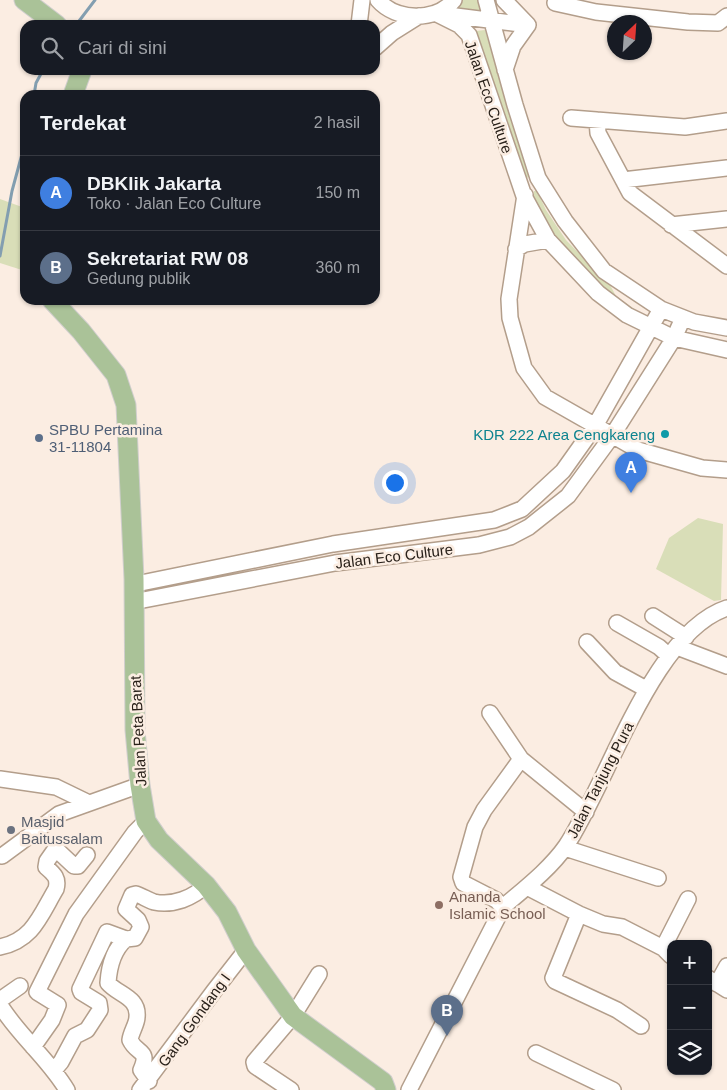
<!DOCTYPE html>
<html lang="id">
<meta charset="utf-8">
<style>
body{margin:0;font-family:Helvetica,sans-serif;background:#20242c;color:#f1f3f6}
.controls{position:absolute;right:15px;bottom:15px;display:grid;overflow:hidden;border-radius:10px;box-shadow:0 1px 4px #0004}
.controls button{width:45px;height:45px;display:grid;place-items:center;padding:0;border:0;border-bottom:1px solid #363941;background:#171b24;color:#f1f3f6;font:25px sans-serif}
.compass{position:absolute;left:607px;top:15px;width:45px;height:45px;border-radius:50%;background:#171b24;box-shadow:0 1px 4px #0004;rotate:25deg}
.you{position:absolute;left:394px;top:482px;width:18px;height:18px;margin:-12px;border:4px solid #fff;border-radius:50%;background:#1a73e8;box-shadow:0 0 0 8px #1a73e833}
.badge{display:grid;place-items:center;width:32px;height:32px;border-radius:50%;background:#c4a694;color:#fff;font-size:16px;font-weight:700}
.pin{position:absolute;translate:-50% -41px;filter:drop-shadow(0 1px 2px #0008)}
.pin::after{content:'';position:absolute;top:26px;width:18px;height:15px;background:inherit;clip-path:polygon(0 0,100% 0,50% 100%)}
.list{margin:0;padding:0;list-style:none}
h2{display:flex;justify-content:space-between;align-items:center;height:65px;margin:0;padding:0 20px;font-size:21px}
h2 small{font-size:16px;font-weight:400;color:#9ea1a6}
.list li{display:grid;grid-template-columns:32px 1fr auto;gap:15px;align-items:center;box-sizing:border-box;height:75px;padding:0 20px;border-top:1px solid #363941}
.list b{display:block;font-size:19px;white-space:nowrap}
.list p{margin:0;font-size:16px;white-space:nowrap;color:#9ea1a6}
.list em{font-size:16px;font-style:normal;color:#9ea1a6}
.icon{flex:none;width:28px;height:28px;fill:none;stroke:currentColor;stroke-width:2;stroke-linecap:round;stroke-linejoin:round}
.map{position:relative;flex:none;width:727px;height:1090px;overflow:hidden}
.search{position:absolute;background:#171b24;box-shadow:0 1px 4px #0004;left:20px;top:20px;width:360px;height:55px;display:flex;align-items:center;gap:12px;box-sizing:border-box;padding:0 18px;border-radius:15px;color:#9ea1a6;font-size:19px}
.panel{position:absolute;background:#171b24;box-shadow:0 1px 4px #0004;left:20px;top:90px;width:360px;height:215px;border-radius:15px}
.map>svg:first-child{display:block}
.green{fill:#d9deb8}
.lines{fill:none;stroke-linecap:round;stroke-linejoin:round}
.stream{stroke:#839eb0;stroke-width:3}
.minor-casing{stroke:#b39e8b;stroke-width:18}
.major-casing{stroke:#d0cecd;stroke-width:21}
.minor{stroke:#fff;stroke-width:15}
.major{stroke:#aac298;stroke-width:19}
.culture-dot{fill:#0f9aa8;stroke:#fbede2;stroke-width:2}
.service-dot{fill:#5c6f8a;stroke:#fbede2;stroke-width:2}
.worship-dot{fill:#6b7280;stroke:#fbede2;stroke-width:2}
.education-dot{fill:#8d6e63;stroke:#fbede2;stroke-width:2}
.labels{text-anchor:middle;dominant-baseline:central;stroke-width:5;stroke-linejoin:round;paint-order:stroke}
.street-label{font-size:15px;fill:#29211a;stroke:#fbede2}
.service-label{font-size:15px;fill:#4e5e75;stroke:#fbede2;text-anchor:start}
.culture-label{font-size:15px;fill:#0d838f;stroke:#fbede2;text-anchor:end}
.worship-label{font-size:15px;fill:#5b616d;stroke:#fbede2;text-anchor:start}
.education-label{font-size:15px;fill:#785e54;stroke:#fbede2;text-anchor:start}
</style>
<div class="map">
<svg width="727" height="1090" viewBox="0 0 727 1090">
<rect width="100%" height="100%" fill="#fbede2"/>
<path class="green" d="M461 0H477L482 13 453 8Z
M485 30 530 175 525 180 520 177 476 31Z
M534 191H537L546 210 566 240 610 285 616 296 644 316 614 300 559 246 532 202Z
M0 199 22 207C20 228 25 249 25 271L0 263Z
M698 518 723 524 721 600 714 601 656 569 669 538Z"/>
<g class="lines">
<path class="stream" d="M76 25 95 0
M34 95 36 83 43 70
M0 256 12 191 25 143"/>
<g class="minor-casing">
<path id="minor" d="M378 0C396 21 436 22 454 0
M486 0 515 105 538 178 565 221 604 271 661 309 694 322 727 328
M504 0 528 25
M555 3 596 12 688 22 718 23 727 16
M435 13 459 25 469 35 524 196 548 240 598 293 627 315 674 338 727 350
M448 15 528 25
M359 25 362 0
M375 48 392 33 419 16
M505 70 513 46 528 25
M571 118 685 127 727 121
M597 120 598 133 630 193 727 266
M623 180 727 168
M525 195 509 299 510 318 524 368 545 397 638 450 702 468 727 470
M671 225 727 219
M516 249 525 244 548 240
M134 579 141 583 333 544 494 520 522 509 563 471 595 426 661 309
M133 602 335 563 479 545 510 537 529 527 568 496 612 436 674 338 683 318
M653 616 686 637
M617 623 659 647 669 656
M587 642 615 672 646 689
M677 647 727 666
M490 713 521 759 586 812
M0 779 56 787 89 803
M565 848 658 878
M2 856 59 814 140 785
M527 887 579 914 603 924 622 927 663 948 671 956
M503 907 496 900 463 883 461 877 475 827 484 810 521 759
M579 914 553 978 555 981 617 1010 641 1026
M126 939C113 950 109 967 108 983 118 995 139 997 137 1017 137 1024 131 1032 130 1040 137 1055 150 1049 141 1070L149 1081
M0 947C33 940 40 916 56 889 59 878 54 874 46 867L47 861 54 851H58L74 866H78L87 855
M663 948 688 899
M708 978 727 990
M717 984 727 966
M0 1000 20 986
M0 1005C19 1036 48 1058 67 1090
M33 1047 52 1020 58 1005 37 992 76 914 135 832 146 821
M536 1053 613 1090
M55 1069 61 1062 75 1036 87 1030 100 1010 99 1003 81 992 80 989 107 932 126 939 135 938 141 927 138 920 126 909 132 895 136 894C142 896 148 900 154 902 173 906 193 898 206 885
M140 1090 214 991 246 950
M291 1090 255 1066 254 1062 293 1016 319 974
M409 1090 503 907C524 889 550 869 566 846 608 783 653 632 727 608"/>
</g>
<g class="major-casing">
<path id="major" d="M24 0 57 25
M73 95 82 70
M52 300 81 331 116 375 126 405 134 579 135 730 140 785 146 821 159 840 206 885 227 912 246 950 293 1016 383 1082 386 1090"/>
</g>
<use href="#minor" class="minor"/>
<use href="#major" class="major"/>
</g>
<circle class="culture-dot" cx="665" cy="434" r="5"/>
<circle class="service-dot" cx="39" cy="438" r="5"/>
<circle class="worship-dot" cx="11" cy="830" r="5"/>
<circle class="education-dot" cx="439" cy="905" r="5"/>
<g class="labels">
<g class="street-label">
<text transform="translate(489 97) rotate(71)">Jalan Eco Culture</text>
<text transform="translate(394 556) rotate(-7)">Jalan Eco Culture</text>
<text transform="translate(138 731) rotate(-93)">Jalan Peta Barat</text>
<text transform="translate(600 780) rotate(-63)">Jalan Tanjung Pura</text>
<text transform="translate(194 1020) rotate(-54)">Gang Gondang I</text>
</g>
<g class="service-label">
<text x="49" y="429">SPBU Pertamina<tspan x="49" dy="17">31-11804</tspan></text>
</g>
<g class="culture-label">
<text x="655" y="434">KDR 222 Area Cengkareng</text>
</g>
<g class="worship-label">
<text x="21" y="821">Masjid<tspan x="21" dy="17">Baitussalam</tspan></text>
</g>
<g class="education-label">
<text x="449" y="896">Ananda<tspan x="449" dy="17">Islamic School</tspan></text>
</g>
</g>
</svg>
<div class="controls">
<button>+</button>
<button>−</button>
<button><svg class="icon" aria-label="layers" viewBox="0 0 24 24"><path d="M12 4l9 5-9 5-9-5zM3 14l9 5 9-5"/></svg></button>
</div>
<svg class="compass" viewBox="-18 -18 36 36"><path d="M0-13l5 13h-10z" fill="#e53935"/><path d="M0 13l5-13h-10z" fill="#9ea1a6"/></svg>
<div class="you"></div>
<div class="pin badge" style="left:631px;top:493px;background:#3f7fe0">A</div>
<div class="pin badge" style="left:447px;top:1036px;background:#5c6f8a">B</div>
<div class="search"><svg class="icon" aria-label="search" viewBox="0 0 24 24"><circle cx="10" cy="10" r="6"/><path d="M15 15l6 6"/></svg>Cari di sini</div>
<section class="panel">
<h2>Terdekat<small>2 hasil</small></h2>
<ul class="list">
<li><span class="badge" style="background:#3f7fe0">A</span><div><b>DBKlik Jakarta</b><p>Toko · Jalan Eco Culture</p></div><em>150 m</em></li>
<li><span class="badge" style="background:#5c6f8a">B</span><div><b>Sekretariat RW 08</b><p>Gedung publik</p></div><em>360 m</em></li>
</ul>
</section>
</div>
